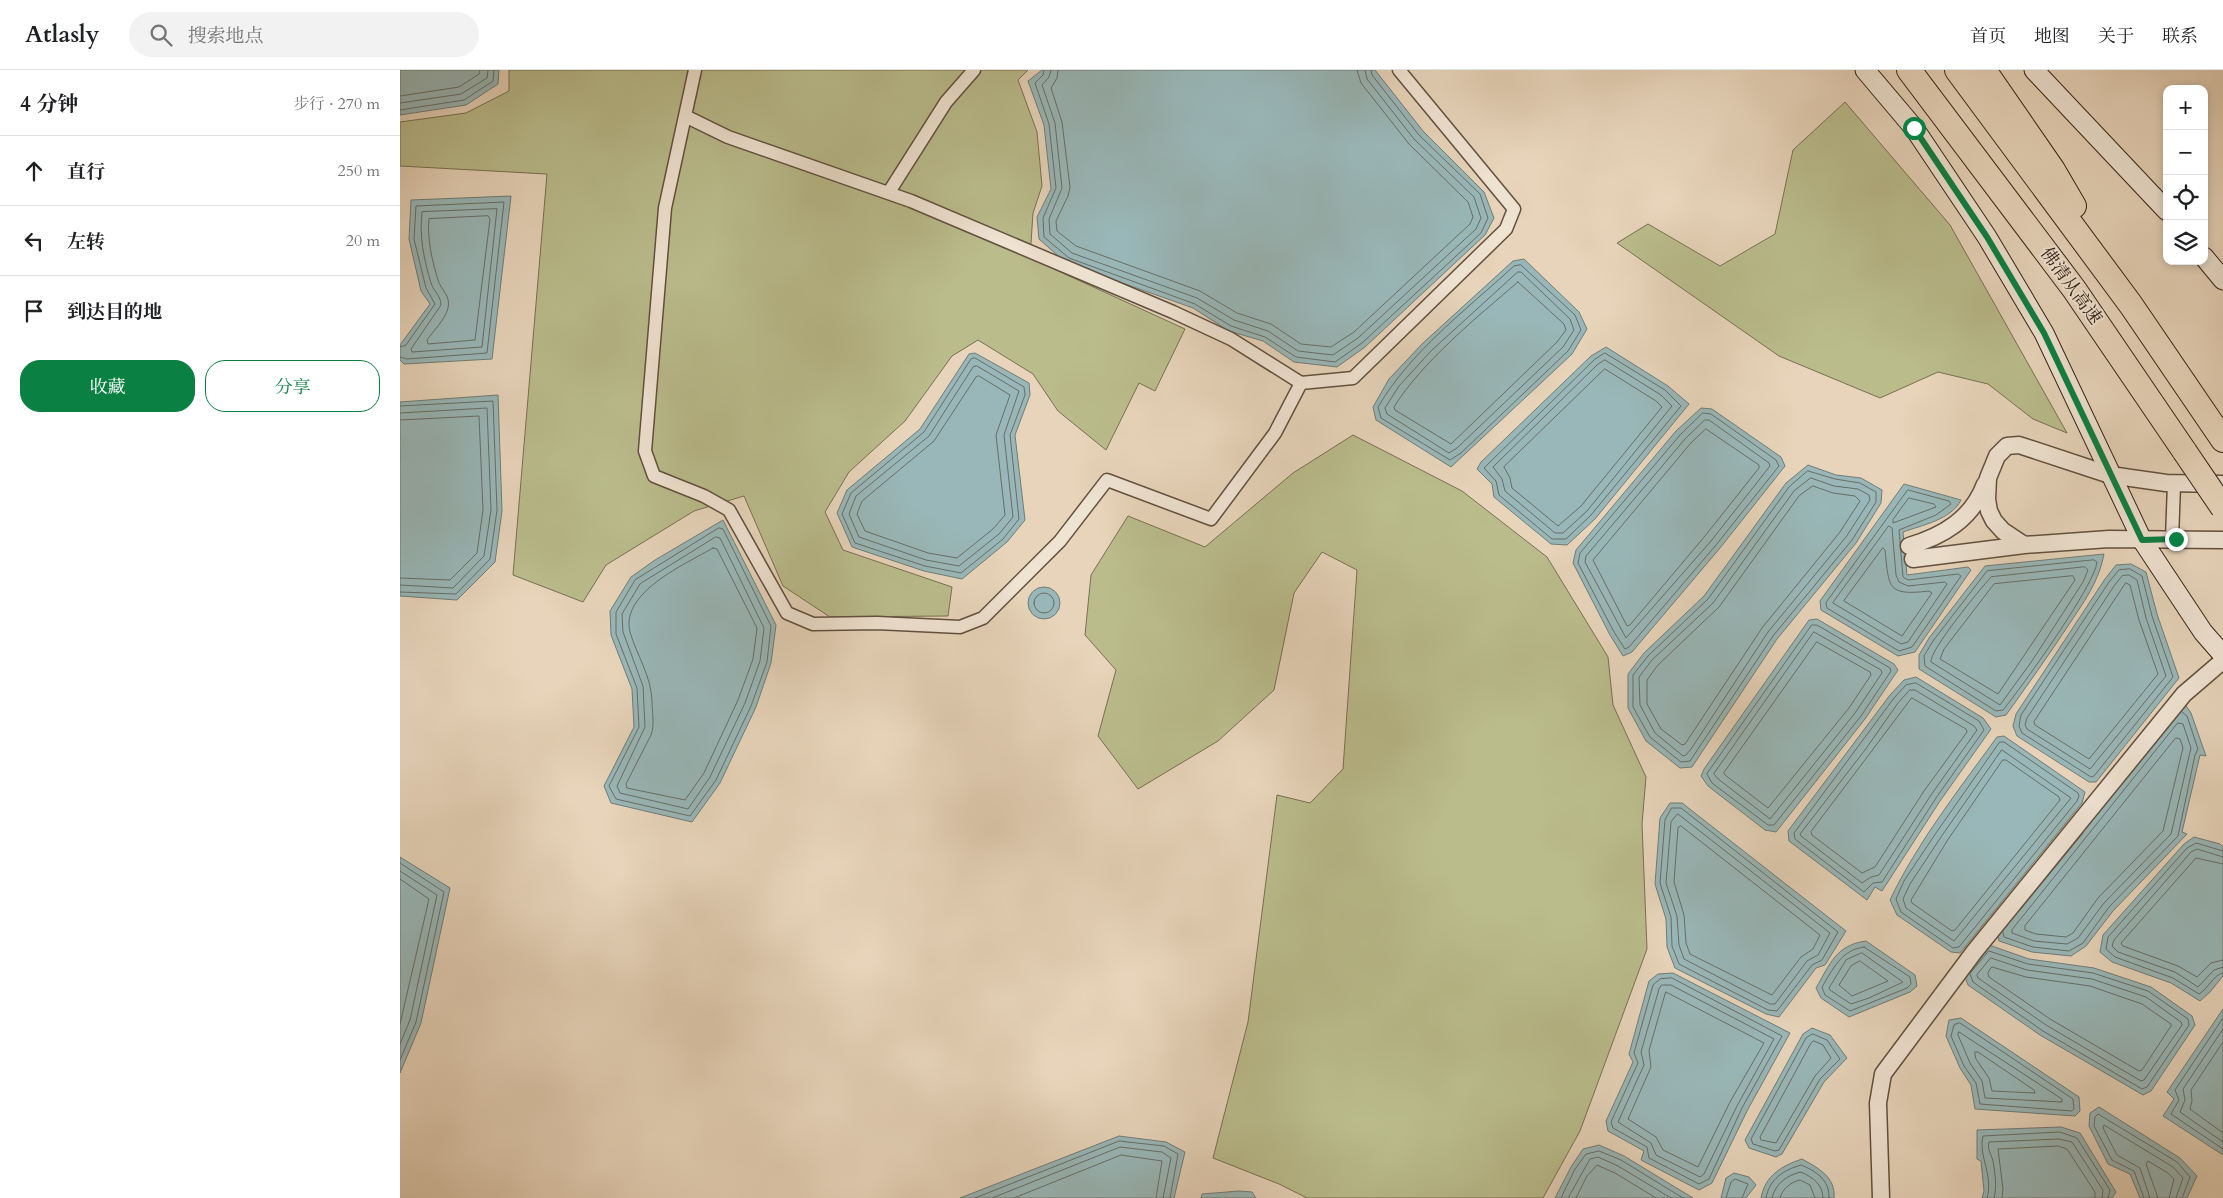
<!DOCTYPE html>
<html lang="zh">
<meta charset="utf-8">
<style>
body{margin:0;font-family:Cardo,"Noto Serif SC",serif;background:#f2f2f2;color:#202124}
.controls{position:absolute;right:15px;top:15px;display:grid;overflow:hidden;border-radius:10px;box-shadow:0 2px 8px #0003}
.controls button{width:45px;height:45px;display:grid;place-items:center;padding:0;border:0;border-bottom:1px solid #e0e0e0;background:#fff;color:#202124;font:25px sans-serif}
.stop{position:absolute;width:15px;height:15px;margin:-11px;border:4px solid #0b8043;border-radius:50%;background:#fff}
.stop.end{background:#0b8043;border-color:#fff;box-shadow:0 1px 5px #0008}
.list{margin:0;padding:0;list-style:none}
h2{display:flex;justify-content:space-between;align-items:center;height:65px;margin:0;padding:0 20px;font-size:21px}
h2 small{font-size:16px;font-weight:400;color:#757577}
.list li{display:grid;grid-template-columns:32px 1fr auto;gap:15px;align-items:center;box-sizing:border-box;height:70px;padding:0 20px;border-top:1px solid #e0e0e0}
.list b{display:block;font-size:19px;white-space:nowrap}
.list em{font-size:16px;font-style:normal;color:#757577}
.actions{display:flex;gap:10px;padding:15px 20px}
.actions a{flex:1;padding:11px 0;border:1px solid #0b8043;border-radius:20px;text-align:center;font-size:18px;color:#0b8043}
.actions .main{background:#0b8043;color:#fff}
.icon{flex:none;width:28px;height:28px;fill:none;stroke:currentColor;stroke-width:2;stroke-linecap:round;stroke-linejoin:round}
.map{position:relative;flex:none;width:1823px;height:1128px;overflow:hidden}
header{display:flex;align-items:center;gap:30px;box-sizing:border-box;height:70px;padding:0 25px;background:#fff;border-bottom:1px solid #e0e0e0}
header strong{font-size:24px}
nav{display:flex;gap:28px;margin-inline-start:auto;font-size:18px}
.search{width:350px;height:45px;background:#f2f2f2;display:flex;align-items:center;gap:12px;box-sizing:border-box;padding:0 18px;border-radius:28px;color:#757577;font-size:19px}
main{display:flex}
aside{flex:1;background:#fff}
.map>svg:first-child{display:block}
.green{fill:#babc8c;stroke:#787051}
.water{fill:#99b7b8;stroke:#717c77}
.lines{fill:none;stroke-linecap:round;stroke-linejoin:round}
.shore{stroke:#676e67;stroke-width:1}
.minor-casing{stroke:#62503f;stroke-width:15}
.tertiary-casing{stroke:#62503f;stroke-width:19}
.secondary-casing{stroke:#352416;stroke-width:21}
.motorway-casing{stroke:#352416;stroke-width:26}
.minor{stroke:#efe3d2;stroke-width:12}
.tertiary{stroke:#efe3d2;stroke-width:16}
.secondary{stroke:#efe3d2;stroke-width:19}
.motorway{stroke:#e7d4ba;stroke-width:24}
.motorway-bridge-casing{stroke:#352416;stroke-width:26;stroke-linecap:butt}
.motorway-bridge{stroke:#e7d4ba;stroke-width:24}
.route{stroke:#0b8043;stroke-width:6}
.labels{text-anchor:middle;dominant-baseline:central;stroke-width:4;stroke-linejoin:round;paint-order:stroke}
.street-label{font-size:18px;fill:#352416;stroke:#efe3d2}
</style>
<header>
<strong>Atlasly</strong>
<div class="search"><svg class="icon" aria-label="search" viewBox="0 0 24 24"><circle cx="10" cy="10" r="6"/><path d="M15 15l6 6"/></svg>搜索地点</div>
<nav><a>首页</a><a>地图</a><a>关于</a><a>联系</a></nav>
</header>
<main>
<aside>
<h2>4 分钟<small>步行 · 270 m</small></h2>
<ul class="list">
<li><svg class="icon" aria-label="ahead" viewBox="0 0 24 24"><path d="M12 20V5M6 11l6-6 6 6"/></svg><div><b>直行</b></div><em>250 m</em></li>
<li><svg class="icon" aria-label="left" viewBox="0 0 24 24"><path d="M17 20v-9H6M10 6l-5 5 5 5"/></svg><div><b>左转</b></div><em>20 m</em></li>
<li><svg class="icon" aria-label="arrive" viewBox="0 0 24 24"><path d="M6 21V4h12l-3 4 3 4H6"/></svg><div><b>到达目的地</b></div></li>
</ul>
<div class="actions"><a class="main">收藏</a><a>分享</a></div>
</aside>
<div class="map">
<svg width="1823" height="1128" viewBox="0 0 1823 1128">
<rect width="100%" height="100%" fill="#e7d4ba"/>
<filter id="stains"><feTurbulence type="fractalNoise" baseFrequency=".004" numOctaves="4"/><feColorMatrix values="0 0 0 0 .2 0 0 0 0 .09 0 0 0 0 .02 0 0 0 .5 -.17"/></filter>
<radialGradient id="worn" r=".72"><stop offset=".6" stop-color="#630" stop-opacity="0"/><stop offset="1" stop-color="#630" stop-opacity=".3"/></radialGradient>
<path class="green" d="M109 0H628L618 10 637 62 642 116 633 143 630 188 785 259 755 321 739 313 706 380 658 341 633 304 578 270 552 286 505 351 449 402 425 442 443 480 552 517 548 546 430 547 383 516 344 426 294 441 206 495 183 532 113 505 147 104 0 96V52L66 43 109 21Z
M1445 32 1550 155 1667 363 1633 349 1588 314 1538 302 1480 328 1379 286 1217 173 1248 154 1320 196 1375 164 1393 80Z
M953 365 1062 421 1147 487 1208 587 1213 635 1246 707 1242 754 1247 879 1180 1061 1143 1128H907L879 1114 813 1088 848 952 877 725 910 733 943 699 957 500 922 482 894 523 874 620 818 671 738 719 698 666 716 600 685 565 691 505 728 446 805 477 893 403Z"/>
<path class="water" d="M0 0H99L98 14 66 35 0 45Z
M642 0H975L1023 61 1084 122 1094 148 1085 165 965 277 937 297 894 292 863 271 829 261 793 238 666 193 639 169 637 147 651 119 644 55 628 11Z
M111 126 92 289 4 294 0 290V275L30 234 21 221 9 169 11 130Z
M1124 189 1179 242 1187 259 1172 284 1051 397 976 350 973 337 989 309 1023 273 1113 191Z
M1206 277 1268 316 1289 334 1195 449 1167 475 1151 474 1094 427 1092 414 1077 399 1081 392 1191 286Z
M575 283 629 313 630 325 615 365 625 450 607 472 562 509 524 501 452 477 437 443 447 420 520 359 569 284Z
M98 325 102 441 95 492 57 530 0 526V332Z
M1301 338 1312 339 1381 387 1385 396 1320 478 1232 582 1223 586 1210 565 1173 493 1176 480 1276 361Z
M1408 395 1436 405 1461 408 1482 420 1481 433 1456 473 1377 569 1292 697 1280 698 1246 671 1228 638V604L1244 583 1304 526 1386 413Z
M1504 414 1561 430C1551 450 1522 455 1503 462L1507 505 1568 497 1571 500 1515 582 1498 586 1421 540 1420 531Z
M323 450 376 555 371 593 356 637 320 713 292 752 211 733 204 716 234 657 232 619 211 565 210 541 231 507 255 490Z
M1704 484C1699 512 1683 533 1668 556 1648 586 1627 616 1606 645L1596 647 1519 599V585L1529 568 1585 496Z
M1731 494 1746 502 1757 544 1779 608 1696 712H1689L1617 666 1613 656 1616 644 1705 509 1716 495Z
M628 533a16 16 0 1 1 32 0a16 16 0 1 1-32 0Z
M1417 549 1494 594 1498 600 1465 649 1376 762 1365 760 1308 716 1301 706 1304 699 1409 550Z
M1516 607 1583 648 1591 659 1540 731 1482 821 1475 817 1467 830 1389 771 1388 761 1490 625 1504 610Z
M1784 633 1791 643 1806 686 1800 685 1782 762 1787 764 1713 841 1686 876 1671 886 1632 882 1599 871 1597 860Z
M1604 666 1685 722 1682 733 1560 883 1551 882 1497 845 1490 830C1517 773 1560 718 1597 667Z
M1270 733H1282L1446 861 1425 895 1416 898 1379 947 1366 944 1275 898 1267 877 1266 849 1255 814 1260 748Z
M1794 767 1820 774 1823 777V906L1810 922 1800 931 1771 913 1712 892 1700 882 1703 865 1784 774Z
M0 787 50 818 21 953 0 1003Z
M1466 871 1515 905 1517 916 1510 922 1449 947 1421 928 1416 918C1430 894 1436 875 1466 871Z
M1589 875 1629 889 1694 898 1751 917 1792 946 1795 955 1751 1021 1743 1025 1640 965 1568 915 1564 904Z
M1273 903 1390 963 1347 1041 1312 1113 1299 1120 1241 1090 1244 1081 1208 1061 1206 1051 1233 992 1229 984 1249 911 1258 904Z
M1823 939V1085L1763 1046 1774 1029 1767 1022Z
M1561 948 1679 1027 1680 1041 1675 1046 1575 1039 1571 1015 1560 998 1546 966 1549 950Z
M1412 958 1430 965 1447 988 1424 1012 1382 1084 1376 1087 1349 1078 1345 1070 1403 964Z
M1699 1037 1780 1088 1797 1106 1787 1128H1740L1730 1104 1708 1094 1689 1056 1690 1043Z
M1661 1057 1680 1063 1716 1122 1712 1128H1582L1584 1121 1581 1091 1577 1089V1060Z
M719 1066 766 1072 785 1082 774 1128H560Z
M1199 1075 1224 1086 1293 1128H1155L1171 1097 1183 1079Z
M1402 1089C1418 1098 1436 1107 1434 1128H1361C1365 1106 1381 1096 1402 1089Z
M1334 1103 1349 1107 1356 1115 1346 1128H1321L1326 1108Z
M839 1121 852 1122 856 1128H801L802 1124Z"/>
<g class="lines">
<path class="shore" d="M644 0 643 5 635 13 649 54 656 118 643 148 644 167 669 188 795 234 831 256 865 267 896 287 935 292 962 273 1081 163 1088 148 1080 124 1019 65 972 5 971 0
M651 0 649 7 642 15 655 53 662 118 649 149 650 164 672 183 797 228 834 250 868 261 898 281 933 285 958 268 1076 159 1081 148 1074 127 1014 69 967 9 965 0
M658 0 657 8 651 18 662 52 670 117 668 126 656 151 657 161 676 176 800 221 837 243 871 254 901 274 931 277 954 262 1070 154 1073 147 1068 132 1009 74 961 13 957 0
M0 26 59 17 79 4 80 0
M0 33 61 24 87 8 88 0
M0 40 64 30 93 11 94 0
M97 139 82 277 12 282 11 279 41 235C41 226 34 222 31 213 24 190 19 166 22 142Z
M88 146 90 149 75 270 28 274 27 270C33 261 45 250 48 238 51 226 41 220 38 210 32 190 27 170 29 149Z
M1121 195 1175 245 1181 260 1168 281 1061 383 1050 390 981 348 978 337C1011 281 1066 240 1114 196Z
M1118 202H1121L1170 249 1174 260 1163 277 1057 378 1049 383 987 344 985 338 999 316 1031 281Z
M1118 212 1164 254 1166 260 1157 272 1051 374 995 340 994 337C1021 293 1078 246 1118 212Z
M0 277 6 275 35 234 26 218 14 169 16 136 104 132 87 283 7 289 0 287
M1205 283 1265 320 1281 336 1191 445 1166 469H1152L1099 425 1096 411 1084 398 1194 290Z
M575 288 624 317 625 325 610 365 619 449 603 469 561 503 525 496 455 473 442 444 451 423 524 362 571 289Z
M1205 290 1261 325 1272 336 1187 441 1163 463H1155L1105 421 1102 409 1093 397 1197 295Z
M577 296 619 321 604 365 613 447 599 464 559 496 526 490 459 467 449 444 456 426 529 366 573 297Z
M1205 299 1256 331 1262 337 1181 436 1158 456 1112 418 1110 408 1104 397Z
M579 306 610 325 596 365 605 445 593 459 557 488 528 483 465 461 457 444 462 431 534 371 576 307Z
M0 336 93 331 97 440 90 489 56 524 0 522
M0 343 87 338 91 440 84 486 53 518 0 515
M1303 343 1311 344 1376 390 1379 396 1316 475 1229 577 1225 579 1214 562 1178 493 1180 483 1280 365Z
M0 350 79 346 83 440 77 483 50 510 0 508
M1305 350H1309L1369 393 1370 396 1311 471 1226 568 1185 492 1186 486 1285 369Z
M1306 359 1359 395V398L1305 466 1230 555 1227 556 1193 490 1290 374Z
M1408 401 1435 409 1460 413 1476 422V432L1452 470 1373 566 1290 691 1281 692 1250 667 1233 637V605L1248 586 1308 529 1389 417Z
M1411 408 1434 416 1458 419 1469 425 1470 430 1446 467 1368 562 1291 679 1286 685 1283 686 1255 663 1240 635 1239 607 1252 590 1313 533 1394 421Z
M1413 416 1433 423 1455 426 1460 431 1440 462 1362 558 1285 674 1282 675 1261 659 1247 634V610L1258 595 1319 537 1399 426Z
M1508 420 1549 431 1551 434 1536 445 1499 460 1503 507 1508 510 1558 504 1561 506 1512 577 1499 581 1427 538 1426 533Z
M1509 428 1534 434 1536 437 1493 453V450Z
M1489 456 1492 458 1496 505 1499 512 1508 516 1545 512 1547 514 1508 572 1501 574 1433 533Z
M319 458 323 459 371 556 367 592 351 636 316 710 290 746 216 729 209 716 239 657 237 618 216 564V542L235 510Z
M316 467 320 468 364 558 360 591 345 633 310 707 288 739 220 723 217 716 245 657 243 616 223 562 222 544 240 514Z
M313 478 317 479 357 558 353 589 338 630 304 703 285 730 227 718 226 714 251 665C255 654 252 642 252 631 251 605 237 586 230 562 220 522 286 494 313 478Z
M1483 478 1485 480C1489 518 1487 526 1529 521L1532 523 1502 566 1444 531Z
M1694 490 1697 492C1695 515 1622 617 1603 640L1596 641 1525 596 1524 586 1533 571 1587 501Z
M1685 497 1688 500 1683 512 1632 591 1600 635 1531 592C1529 581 1580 519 1591 507Z
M1730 499 1742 506 1752 546 1773 607 1694 706 1691 707 1622 663 1619 656 1621 645 1709 512 1719 500Z
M1729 505 1737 510 1746 548 1766 606 1690 699 1627 659 1625 655 1627 648 1714 516 1722 506Z
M1673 506 1675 510 1598 624 1540 589 1544 579 1594 514Z
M1726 513 1730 515 1739 550 1758 604 1689 689 1635 655 1634 652Z
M634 533a10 10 0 1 1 20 0a10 10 0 1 1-20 0Z
M1412 555H1417L1490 598 1491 601 1461 646 1374 755H1368L1312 713 1307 704Z
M1414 562 1481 600 1482 603 1455 643 1370 749 1317 708 1314 704Z
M1417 572 1470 602 1471 605 1449 638 1368 738 1325 705 1324 703Z
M1516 613 1579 651 1584 660 1536 728 1482 812 1473 813 1464 822 1395 769 1394 763 1494 628 1506 615Z
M1510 620H1515L1574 656 1577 660 1531 725 1479 805 1471 807 1462 813 1401 766 1400 764 1465 680 1498 633Z
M1512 628 1566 659 1567 662 1524 721 1475 797 1462 803 1412 765 1411 762Z
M1778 653 1783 654 1791 678 1771 764 1704 833 1678 868 1667 874 1634 871 1612 863V860Z
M1776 668 1780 669 1783 678 1763 761 1698 828 1673 863 1666 867 1636 864 1625 860V856Z
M1600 672H1604L1678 723 1679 726 1677 731 1559 877 1553 878 1501 842 1496 829 1504 811 1536 763Z
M1602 680 1671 728 1554 871 1506 838 1503 829 1510 814 1541 767Z
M1603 690H1606L1659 727 1660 730 1555 860 1552 861 1512 833 1511 830 1547 771Z
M1272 738H1281L1438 862 1422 890 1412 895 1377 941 1368 940 1279 894 1272 876 1271 847 1260 813 1265 750Z
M1278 744 1430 863 1418 885 1407 891 1375 934H1370L1284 889 1279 875 1277 846 1266 813 1271 752Z
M1281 756 1420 865 1413 879 1401 887 1372 925 1290 884 1286 873 1284 845 1274 812 1278 758Z
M1823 781 1796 773 1787 778 1708 867 1706 879 1715 887 1773 908 1799 924C1808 919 1813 905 1823 903
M1823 787 1797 779 1791 782 1714 870 1712 876 1718 882 1775 902 1798 917 1814 900 1823 897
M0 793 44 822 16 952 0 990
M1823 794 1796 788 1721 873 1723 876 1778 896 1797 907 1811 893 1823 890
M0 801 37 825 10 950 0 974
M0 809 29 829 0 954
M1620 840 1683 763
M1603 862 1604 867 1633 877 1669 881 1683 873 1709 837 1778 766 1795 685 1798 679 1787 646 1782 642
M1464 877 1510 907 1511 914 1507 918 1450 941 1425 925 1422 917C1433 899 1441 880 1464 877Z
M1589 881 1628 894 1693 903 1748 921 1788 949 1789 955 1747 1017 1742 1019 1643 961 1573 912 1570 904Z
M1462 883 1503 912 1469 928 1451 934 1430 920 1429 918 1446 890Z
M1591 888 1627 900 1692 909 1746 927 1781 952 1782 955 1744 1010 1741 1011 1646 955 1578 908 1577 905Z
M1460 891 1488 911 1452 926 1439 915 1451 896Z
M1592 897 1626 907 1690 916 1742 934 1771 954V956L1742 1000 1739 1001 1650 949 1589 907 1588 903Z
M1272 908 1382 966 1342 1038 1309 1109 1299 1114 1249 1088 1247 1077 1213 1058 1211 1052 1238 993 1234 983 1253 915 1260 909Z
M1262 915H1271L1374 969 1337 1036 1304 1104 1300 1107 1256 1085 1251 1073 1218 1052 1244 995 1241 982 1259 919Z
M1266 922 1364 973 1330 1032 1298 1097 1263 1080 1256 1067 1228 1049 1251 997 1249 981Z
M1823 948 1775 1020 1779 1030 1771 1044 1823 1079
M1560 953 1673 1029 1674 1039 1672 1041 1580 1034 1576 1013 1564 996 1551 966 1554 955Z
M1823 959 1783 1019 1785 1030 1780 1042 1823 1072
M1559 962 1662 1029V1032L1585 1028 1582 1011 1570 993 1558 965Z
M1413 964 1427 970 1440 989 1420 1009 1379 1080 1375 1081 1353 1074 1351 1069 1406 968Z
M1414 971 1423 975 1431 988 1415 1006 1376 1073 1361 1070 1360 1067 1411 973Z
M1823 972 1791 1020 1792 1031 1790 1039 1823 1063
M1575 982H1578L1634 1020 1635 1023 1592 1021 1589 1008 1576 989Z
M575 1128 719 1071 764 1076 778 1084 770 1128
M592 1128 720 1077 762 1082 771 1088 763 1128
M614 1128 721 1085 762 1091 756 1128
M1161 1128 1175 1099 1186 1084 1199 1081 1221 1090 1283 1128
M1168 1128 1190 1089 1198 1087 1218 1096 1271 1128
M1176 1128 1187 1106 1197 1095 1215 1103 1256 1128
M1326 1128 1331 1112 1335 1109 1348 1114 1342 1128
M1366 1128C1369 1109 1384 1100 1401 1095 1416 1101 1430 1110 1429 1128
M1372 1128C1375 1114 1387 1105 1401 1102 1412 1107 1423 1114 1423 1128
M1380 1128C1382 1119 1391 1112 1400 1110L1410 1115 1415 1128
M1587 1128C1594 1106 1578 1086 1583 1066L1660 1062 1677 1068 1710 1120 1708 1128
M1594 1128C1597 1117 1595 1102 1593 1091 1591 1083 1587 1080 1589 1072L1659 1069 1672 1072 1703 1120 1702 1128
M1602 1128 1603 1119 1598 1079 1658 1076 1667 1079 1695 1122V1128
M1744 1128 1734 1101 1712 1090 1694 1056 1695 1047 1698 1044 1777 1092 1790 1107 1782 1128
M1750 1128 1740 1098 1717 1085 1703 1058 1704 1055 1773 1097 1783 1108 1776 1128
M1758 1128 1746 1094 1748 1091 1768 1103 1774 1109 1769 1128"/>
<g class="minor-casing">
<path id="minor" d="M295 0 265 138 245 381 254 406 304 426 329 440 387 543 413 554 477 553 560 557 583 548 660 471 707 410 811 449 875 363 901 313 953 308 1106 159 1114 139 999 0
M285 46 328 67 511 131 773 242 831 269 901 313
M489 122 546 32 574 0
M1772 469 1774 414"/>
</g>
<g class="tertiary-casing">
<path id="tertiary" d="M1823 414 1766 413 1710 405 1619 375 1607 376 1597 386 1588 408 1587 429 1589 441 1594 451 1603 461 1624 475 1709 469 1823 470
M1509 476C1543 466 1572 449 1585 414
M1513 489 1624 475
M1481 1128 1478 1033 1483 1004 1574 882 1784 624 1819 594"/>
</g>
<g class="secondary-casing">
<path id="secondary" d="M1465 0 1514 58 1587 167 1644 263 1742 470 1803 562 1823 585
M1634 0 1767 141
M1804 187 1823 210"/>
</g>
<g class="motorway-casing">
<path id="motorway" d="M1509 0 1674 219 1785 382
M1557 0 1731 235 1823 370
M1584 0 1653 100 1674 136"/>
</g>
<use href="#minor" class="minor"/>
<use href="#tertiary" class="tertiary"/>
<use href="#secondary" class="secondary"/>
<use href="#motorway" class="motorway"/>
<g class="motorway-bridge-casing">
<path id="motorway-bridge" d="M1785 382 1823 438"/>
</g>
<use href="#motorway-bridge" class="motorway-bridge"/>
</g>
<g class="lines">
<path class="route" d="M1514 58 1587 167 1644 263 1742 470 1776 469"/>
</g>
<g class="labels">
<g class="street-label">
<text transform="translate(1671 216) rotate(54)">佛清从高速</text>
</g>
</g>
<rect width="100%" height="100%" filter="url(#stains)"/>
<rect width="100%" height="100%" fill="url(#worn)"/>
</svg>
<div class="controls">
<button>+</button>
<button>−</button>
<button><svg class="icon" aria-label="locate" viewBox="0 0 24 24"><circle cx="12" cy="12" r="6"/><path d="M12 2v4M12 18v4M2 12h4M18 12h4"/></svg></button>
<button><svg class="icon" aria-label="layers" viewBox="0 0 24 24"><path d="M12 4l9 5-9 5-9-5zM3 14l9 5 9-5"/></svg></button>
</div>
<div class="stop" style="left:1514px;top:58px"></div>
<div class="stop end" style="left:1776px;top:469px"></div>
</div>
</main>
